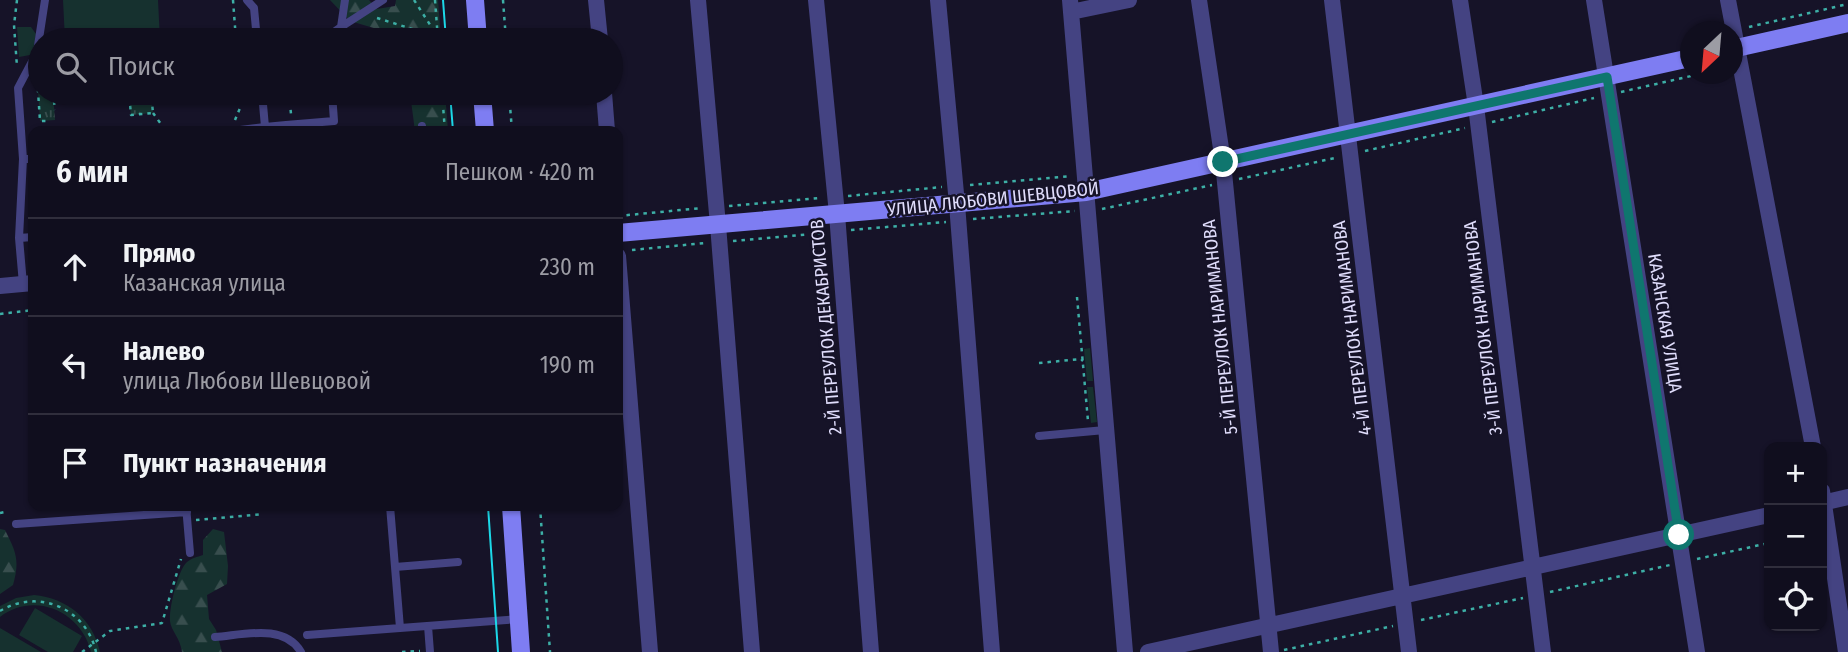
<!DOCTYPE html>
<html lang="ru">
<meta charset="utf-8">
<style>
body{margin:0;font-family:"Fira Sans Condensed",sans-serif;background:#1e1c2b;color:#f1f3f6}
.controls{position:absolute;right:21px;bottom:21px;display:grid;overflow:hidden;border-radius:14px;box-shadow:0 2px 5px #0004}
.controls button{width:63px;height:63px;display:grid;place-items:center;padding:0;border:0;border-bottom:2px solid #302e3c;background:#100e1e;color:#f1f3f6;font:35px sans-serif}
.compass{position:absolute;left:1680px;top:21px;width:63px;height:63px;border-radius:50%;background:#100e1e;box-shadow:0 2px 5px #0004;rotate:206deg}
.stop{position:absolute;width:21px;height:21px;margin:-16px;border:5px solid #0f766e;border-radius:50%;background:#fff}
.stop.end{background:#0f766e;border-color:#fff;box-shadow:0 2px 7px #0008}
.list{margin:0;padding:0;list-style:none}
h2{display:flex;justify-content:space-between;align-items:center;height:91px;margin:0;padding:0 28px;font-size:30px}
h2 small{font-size:23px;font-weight:400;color:#9c9ca4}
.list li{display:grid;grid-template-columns:46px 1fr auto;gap:21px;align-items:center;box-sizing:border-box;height:98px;padding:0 28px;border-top:2px solid #302e3c}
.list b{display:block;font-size:26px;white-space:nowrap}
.list p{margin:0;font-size:23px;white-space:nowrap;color:#9c9ca4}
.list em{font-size:23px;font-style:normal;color:#9c9ca4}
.icon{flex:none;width:38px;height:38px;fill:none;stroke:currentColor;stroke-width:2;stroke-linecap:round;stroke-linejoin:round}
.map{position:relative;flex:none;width:1848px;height:652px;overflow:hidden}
.search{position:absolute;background:#100e1e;box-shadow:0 2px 5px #0004;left:28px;top:28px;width:595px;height:77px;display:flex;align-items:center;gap:18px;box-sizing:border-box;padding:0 24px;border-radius:38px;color:#9c9ca4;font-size:26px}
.panel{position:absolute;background:#100e1e;box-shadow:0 2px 5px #0004;left:28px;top:126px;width:595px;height:385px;border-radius:14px}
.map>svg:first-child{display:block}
.grass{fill:#16312f}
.forest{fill:url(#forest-firs)}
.park{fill:url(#park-tufts)}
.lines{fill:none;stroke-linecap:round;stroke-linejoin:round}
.path{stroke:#3dafa6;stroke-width:2.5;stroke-dasharray:3.5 5;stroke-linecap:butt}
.lane{stroke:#444382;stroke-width:8}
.street{stroke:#444382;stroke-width:16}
.secondary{stroke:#7e7df2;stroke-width:18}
.tram{stroke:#1cd8e8;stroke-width:2}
.route{stroke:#0f766e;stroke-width:9}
.labels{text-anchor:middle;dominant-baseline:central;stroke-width:5;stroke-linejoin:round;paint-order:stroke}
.street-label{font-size:18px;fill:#e0ddfc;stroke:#161328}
</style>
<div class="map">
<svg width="1848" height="652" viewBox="0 0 1848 652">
<defs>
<pattern id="forest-firs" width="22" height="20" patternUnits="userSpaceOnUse" patternTransform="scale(1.75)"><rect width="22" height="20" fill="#16312f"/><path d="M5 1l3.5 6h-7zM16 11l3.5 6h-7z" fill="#384e4e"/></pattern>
<pattern id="park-tufts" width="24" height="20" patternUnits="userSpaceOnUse" patternTransform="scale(1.75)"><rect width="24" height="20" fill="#16312f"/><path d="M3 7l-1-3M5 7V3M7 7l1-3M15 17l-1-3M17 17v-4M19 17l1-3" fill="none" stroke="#384e4e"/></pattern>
</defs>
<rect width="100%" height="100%" fill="#161328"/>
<path class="grass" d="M63 0H158L160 40H65Z
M17 27H31L36 34 34 51 30 55 19 57Z
M1090 348 1093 381H1087L1084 349Z
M1087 387H1093L1097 422 1091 423Z
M34 595C67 598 93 619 100 652H91C81 611 34 591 0 617V606L16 598Z
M35 608 82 636 73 652H48L19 635Z
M0 628 41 652H0Z"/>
<path class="forest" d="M330 0H369L377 9 395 6 396 0H438L441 40H394L384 31 350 21Z
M410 93H445L448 131H415Z
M0 529 5 530C16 552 20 560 13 585L0 594Z
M213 529 224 532 228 566 227 584 207 595 209 619 216 630 222 652H182C180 637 171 631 170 621 169 608 178 570 187 562 192 558 197 557 203 555V540Z"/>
<path class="park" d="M38 91 53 93 55 120 40 121Z
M129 93H151L153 113 131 115Z"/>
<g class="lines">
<path class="path" d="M17 0 14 25 17 67
M233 0 236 40
M414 0 438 37
M435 0 438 40
M503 0 506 40
M377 18 438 37
M1749 27 1848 4
M40 91H38L40 121H47
M1621 92 1700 74
M53 93 55 110
M133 93H129L131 115 153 113 151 93
M289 93 291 114
M442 93 445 131
M509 93 512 131
M153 113 166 131
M235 120 240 108 239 93
M1492 122 1594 98
M1365 151 1465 128
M1239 179 1335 158
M970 185 1071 176
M848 196 942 187
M729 206 820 198
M1102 209 1212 185
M618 216 702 208
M973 219 1075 211
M851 230 946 222
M733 241 824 233
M632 250 705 243
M1077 297 1088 421
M0 314 33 310
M1039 363 1081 359 1083 361
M540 506 550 652
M0 513 5 512
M196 520 263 514
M1697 559 1769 543
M1550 592 1670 565
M0 611C38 588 86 608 96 652
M1421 620 1523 598
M1284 650 1393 626
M82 652 110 631 162 623 181 559
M402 652 420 651"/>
<path class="lane" d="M247 0 254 8 257 40
M341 27 383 0
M284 40 327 37
M327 40V37L341 27 345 0
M422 126 423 131
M265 127 286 125
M232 131 265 127 262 93
M286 131V125L334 121 332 93
M23 159 18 88 37 52 45 0
M19 238 33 237
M23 284 19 238 23 159H33
M1039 436 1105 430
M186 506 190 553
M390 506 400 628
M16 524 187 512
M395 567 458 562
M428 626 430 652
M307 635 519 619
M215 637C243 635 284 623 301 652"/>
<path class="street" d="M596 0 600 40
M698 0 718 225 752 652
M816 0 837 214 871 652
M938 0 957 204 992 652
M1070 0 1125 652
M1199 0 1223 162 1271 652
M1332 0 1409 652
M1460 0 1476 106 1543 652
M1594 0 1697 652
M1728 0 1813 447
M1071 12 1129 0
M604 93 607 131
M618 256 650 652
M0 286 33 283
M1822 491 1846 652
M1822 503 1848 497
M1148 652 1769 515"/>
<path class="secondary" d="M475 0 478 40
M1732 49 1848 23
M482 93 485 131
M618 233 1086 192 1690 58
M511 506 521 652"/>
<path class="tram" d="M443 0 446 40
M450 93 453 131
M488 506 498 652"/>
</g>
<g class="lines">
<path class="route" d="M1223 162 1607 77 1679 535"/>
</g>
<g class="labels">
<g class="street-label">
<text transform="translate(993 199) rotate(-6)">УЛИЦА ЛЮБОВИ ШЕВЦОВОЙ</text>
<text transform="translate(1665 323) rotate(81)">КАЗАНСКАЯ УЛИЦА</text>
<text transform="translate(826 327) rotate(-95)">2-Й ПЕРЕУЛОК ДЕКАБРИСТОВ</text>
<text transform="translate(1220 327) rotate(-96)">5-Й ПЕРЕУЛОК НАРИМАНОВА</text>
<text transform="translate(1352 328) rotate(-97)">4-Й ПЕРЕУЛОК НАРИМАНОВА</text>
<text transform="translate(1483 328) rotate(-97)">3-Й ПЕРЕУЛОК НАРИМАНОВА</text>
</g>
</g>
</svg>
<div class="controls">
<button>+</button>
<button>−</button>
<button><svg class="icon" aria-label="locate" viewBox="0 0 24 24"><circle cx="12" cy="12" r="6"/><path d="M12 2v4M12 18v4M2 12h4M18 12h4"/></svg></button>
</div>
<svg class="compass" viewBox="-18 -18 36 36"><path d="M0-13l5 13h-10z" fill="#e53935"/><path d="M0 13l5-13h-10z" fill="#9c9ca4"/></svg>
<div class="stop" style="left:1679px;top:535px"></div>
<div class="stop end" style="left:1223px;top:162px"></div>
<div class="search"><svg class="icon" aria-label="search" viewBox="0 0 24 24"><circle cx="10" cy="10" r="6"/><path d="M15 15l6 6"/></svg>Поиск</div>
<section class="panel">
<h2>6 мин<small>Пешком · 420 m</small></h2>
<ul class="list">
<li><svg class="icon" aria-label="ahead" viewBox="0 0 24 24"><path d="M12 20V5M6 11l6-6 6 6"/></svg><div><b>Прямо</b><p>Казанская улица</p></div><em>230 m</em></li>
<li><svg class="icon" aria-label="left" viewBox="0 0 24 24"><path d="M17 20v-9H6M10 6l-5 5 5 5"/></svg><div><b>Налево</b><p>улица Любови Шевцовой</p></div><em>190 m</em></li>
<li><svg class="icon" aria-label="arrive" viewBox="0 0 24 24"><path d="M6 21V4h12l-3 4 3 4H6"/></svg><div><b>Пункт назначения</b></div></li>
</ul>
</section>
</div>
